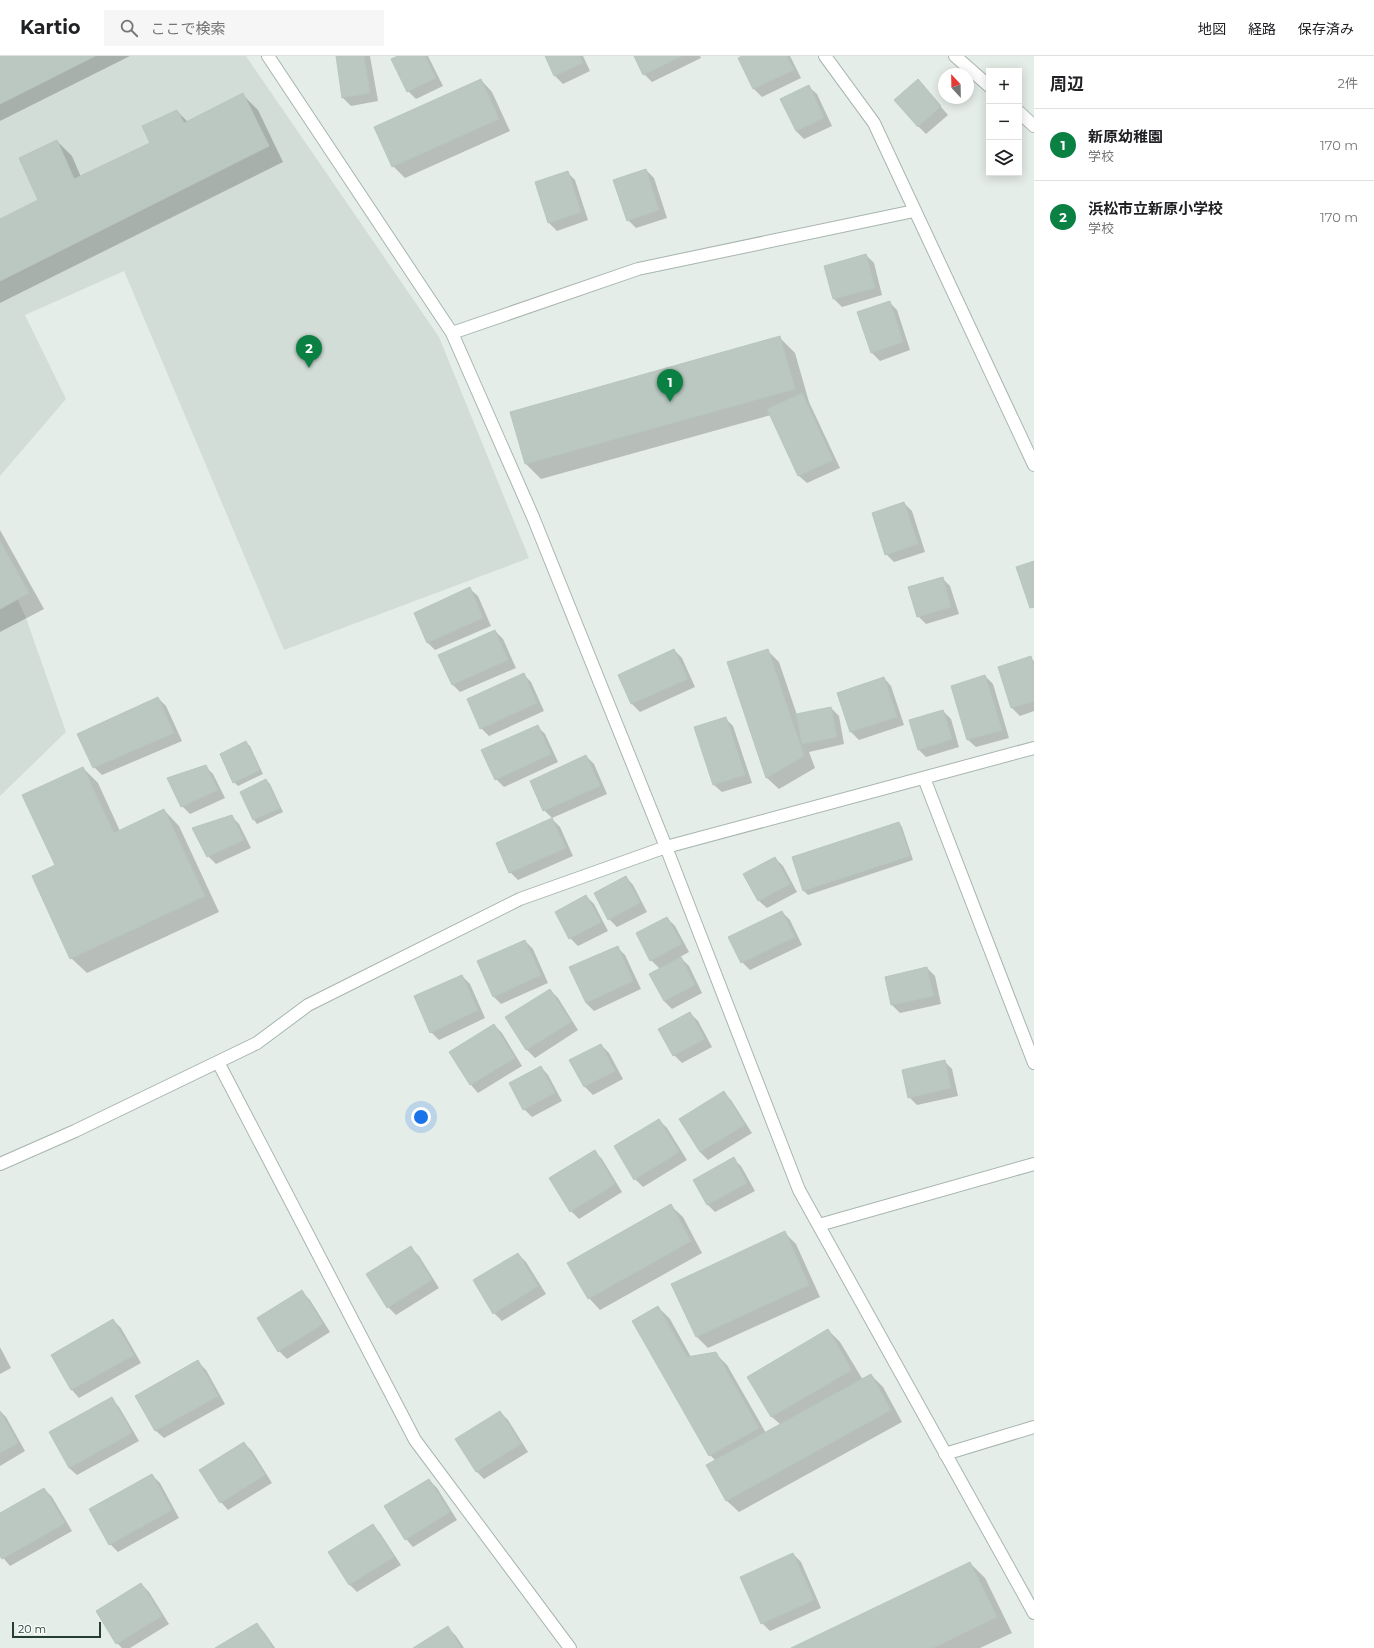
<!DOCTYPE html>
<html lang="ja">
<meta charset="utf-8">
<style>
body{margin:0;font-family:Montserrat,"Noto Sans JP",sans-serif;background:#f6f6f6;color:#202124}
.controls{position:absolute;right:12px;top:12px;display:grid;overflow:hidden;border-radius:0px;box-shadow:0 2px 10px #0003}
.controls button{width:36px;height:36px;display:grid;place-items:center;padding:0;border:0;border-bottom:1px solid #e0e0e0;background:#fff;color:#202124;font:20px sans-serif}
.compass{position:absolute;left:938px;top:12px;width:36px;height:36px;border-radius:50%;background:#fff;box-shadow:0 2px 10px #0003;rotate:338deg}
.scale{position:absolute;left:12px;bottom:10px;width:89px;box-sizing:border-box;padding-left:4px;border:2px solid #253e35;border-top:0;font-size:11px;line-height:14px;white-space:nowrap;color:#253e35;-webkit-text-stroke:3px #f5f9f7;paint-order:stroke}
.you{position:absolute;left:421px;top:1061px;width:14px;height:14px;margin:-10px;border:3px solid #fff;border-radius:50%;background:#1a73e8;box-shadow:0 0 0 6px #1a73e833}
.badge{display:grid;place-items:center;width:26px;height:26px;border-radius:50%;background:#0b8043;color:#fff;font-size:13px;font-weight:700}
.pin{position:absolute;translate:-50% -33px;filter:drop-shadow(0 1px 2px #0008)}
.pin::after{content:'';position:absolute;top:21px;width:14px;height:12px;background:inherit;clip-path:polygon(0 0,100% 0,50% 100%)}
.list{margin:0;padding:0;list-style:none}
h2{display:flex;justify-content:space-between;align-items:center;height:52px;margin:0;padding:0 16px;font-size:17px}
h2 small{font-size:13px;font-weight:400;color:#757577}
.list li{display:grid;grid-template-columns:26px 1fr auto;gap:12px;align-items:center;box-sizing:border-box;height:72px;padding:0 16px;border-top:1px solid #e0e0e0}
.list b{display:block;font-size:15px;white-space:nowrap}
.list p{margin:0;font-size:13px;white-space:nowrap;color:#757577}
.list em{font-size:13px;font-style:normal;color:#757577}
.icon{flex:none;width:22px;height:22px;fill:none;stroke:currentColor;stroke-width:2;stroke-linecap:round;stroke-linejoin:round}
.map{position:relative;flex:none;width:1034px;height:1592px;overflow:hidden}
header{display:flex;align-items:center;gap:24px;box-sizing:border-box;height:56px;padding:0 20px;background:#fff;border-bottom:1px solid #e0e0e0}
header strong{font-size:19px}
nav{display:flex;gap:22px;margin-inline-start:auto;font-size:14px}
.search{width:280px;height:36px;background:#f6f6f6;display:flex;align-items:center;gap:10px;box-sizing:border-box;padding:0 14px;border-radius:0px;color:#757577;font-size:15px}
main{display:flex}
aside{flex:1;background:#fff}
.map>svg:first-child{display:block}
.built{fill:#d3ddd7}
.shadow{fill:#0003}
.building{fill:#bac8c1;stroke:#b7c6bf}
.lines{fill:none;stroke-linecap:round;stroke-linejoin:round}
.street-casing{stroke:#a8b5af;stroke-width:14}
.street{stroke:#fff;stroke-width:12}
</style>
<header>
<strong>Kartio</strong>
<div class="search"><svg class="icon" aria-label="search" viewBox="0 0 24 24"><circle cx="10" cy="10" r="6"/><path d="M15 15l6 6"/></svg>ここで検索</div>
<nav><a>地図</a><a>経路</a><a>保存済み</a></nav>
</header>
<main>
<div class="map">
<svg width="1034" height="1592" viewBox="0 0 1034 1592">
<rect width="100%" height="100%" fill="#e5ede8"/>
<path class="built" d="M0 0H246L439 281 529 502 284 594 124 215 25 259 66 343 0 420Z
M0 505 26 562 66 676 0 740Z"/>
<path class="shadow" d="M0 0H130L0 65Z
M337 0H370L378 45 351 50 343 42Z
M401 0H428L443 30 416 43 408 35Z
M546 0H583L590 15 563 28 555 20Z
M635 0H700L701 2 652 26 644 18Z
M745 0H790L801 22 762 41 754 33 740 2Z
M481 24 492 36 510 75 405 122 393 110Z
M809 31 817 38 832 70 804 83 796 75 782 44Z
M925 32 948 59 926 78 918 70Z
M243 39 258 54 283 106 0 247V164L39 144 57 85 72 100 81 121 151 87 177 55 188 66Z
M646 114 654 122 667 162 636 172 628 164Z
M567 116 575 124 588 164 557 175 549 167 536 127Z
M866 199 874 207 882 239 842 251 834 243Z
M889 246 897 254 910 294 880 305 872 297Z
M779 281 795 297 809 346 840 412 807 427 799 420 771 359 541 423 526 408Z
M904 447 912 455 925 496 894 506 886 498Z
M0 474 44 553 0 576Z
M942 522 950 530 959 558 926 568 918 560Z
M470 533 478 540 491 570 435 594 427 586Z
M495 575 503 583 516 612 460 636 452 628Z
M674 594 682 602 695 631 640 656 632 648 619 619Z
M767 594 779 606 797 659 831 652 839 660 844 688 809 696 815 712 779 733 767 722 728 607Z
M1030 602 1034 605V655L1020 660 1012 652 999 612Z
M523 618 531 626 544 655 489 680 481 672Z
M985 620 993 628 1009 682 976 691 968 684Z
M884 622 891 630 904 669 859 684 851 676 838 638Z
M158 642 166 650 182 685 102 719 94 711Z
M943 655 951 663 959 691 926 701 918 693Z
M725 662 733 670 752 727 722 736 714 729Z
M537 670 545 678 558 706 504 731 496 723Z
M246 687 250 690 263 718 238 730 234 726Z
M586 700 594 708 607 738 552 762 544 754Z
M205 710 213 718 225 742 190 758 182 750Z
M83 712 98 727 120 775 164 754 179 770 219 856 87 917 71 902 56 809Z
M266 724 270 728 283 756 257 768 254 764 241 736Z
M231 760 239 768 251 792 216 808 208 800Z
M552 763 560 771 573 800 518 824 510 816Z
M899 767 902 771 913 804 808 839 804 835 794 802Z
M775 802 783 810 797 836 767 852 759 845Z
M626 821 633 829 647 856 617 871 609 863Z
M586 840 594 848 608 875 578 890 570 882Z
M782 856 790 864 802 889 750 914 742 906Z
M667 862 675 870 689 896 680 901 689 910 702 937 672 953 664 945 660 913 651 904Z
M525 885 533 893 548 927 501 948 494 941Z
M617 891 625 899 641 933 594 955 586 947 571 912Z
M927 912 935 920 941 948 900 957 892 949 886 921Z
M462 920 470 928 485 962 439 984 431 976Z
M550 934 558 942 578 974 535 1002 527 994 506 961Z
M690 957 698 965 712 991 682 1007 674 999Z
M494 969 502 977 522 1010 478 1037 471 1029 451 996Z
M601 989 609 997 623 1023 593 1039 585 1031 571 1005Z
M944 1005 952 1013 958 1040 917 1049 909 1041Z
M541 1011 548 1019 562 1045 532 1061 524 1053Z
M723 1036 731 1044 752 1077 708 1104 700 1096Z
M659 1064 667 1072 687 1104 643 1131 635 1123Z
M594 1095 602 1103 622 1136 579 1163 571 1155Z
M733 1103 741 1110 755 1135 715 1156 707 1148Z
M671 1150 683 1161 702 1197 600 1254 589 1242Z
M784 1176 796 1188 820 1241 708 1292 697 1281Z
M411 1192 419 1200 439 1232 396 1259 388 1251Z
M518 1198 526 1206 546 1238 502 1265 494 1257Z
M302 1236 310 1244 330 1276 287 1303 279 1295 258 1263Z
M658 1251 670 1263 691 1301 715 1297 727 1309 766 1377 781 1369 772 1361 748 1321 828 1274 840 1286 863 1324 871 1319 883 1331 902 1366 739 1456 727 1445 708 1409 716 1405 710 1399Z
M113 1264 121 1272 141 1307 79 1342 72 1334 52 1299Z
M0 1291 11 1312 0 1318Z
M198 1306 206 1314 225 1348 164 1382 156 1375 136 1340Z
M111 1343 119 1351 139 1385 77 1419 69 1412Z
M0 1355 6 1361 25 1395 0 1410Z
M500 1356 508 1364 528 1396 484 1423 476 1415Z
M244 1387 252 1395 272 1427 228 1454 221 1446Z
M152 1419 160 1427 179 1462 118 1496 110 1488Z
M429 1424 437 1432 457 1464 413 1491 406 1483Z
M44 1433 52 1441 72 1475 10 1510 0 1498V1458Z
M373 1469 380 1477 401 1509 357 1536 349 1528Z
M793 1498 801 1506 821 1552 770 1575 762 1567Z
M970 1507 985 1522 1012 1577 980 1592H793Z
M141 1528 149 1536 169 1568 130 1592H122L117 1587 97 1555Z
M256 1568 264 1576 275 1592H217Z
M448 1572 456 1580 464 1592H415Z"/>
<path class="building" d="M0 0H95L0 48Z
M336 0H364L370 37 342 42Z
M398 0H425L436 22 407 36 391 3Z
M545 0H580L583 7 554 20Z
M634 0H682L643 19Z
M742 0H787L794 14 753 33 738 2Z
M481 23 499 63 392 111 374 71Z
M918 23 941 50 918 71 894 44Z
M809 29 824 62 796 75 780 43Z
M243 37 269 90 0 225V163L38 144 19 102 57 84 74 123 150 87 142 70 177 54 184 67Z
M646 113 659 154 627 165 613 124Z
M568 115 581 156 548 167 535 126Z
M866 198 875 232 833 243 824 210Z
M890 245 903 286 871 297 857 256Z
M780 280 795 333 525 408 510 356Z
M802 337 833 404 798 420 767 353Z
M904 446 918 488 885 499 872 457Z
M0 485 29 537 0 553Z
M1034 505V551L1030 552 1016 511Z
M943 521 951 551 917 561 908 531Z
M470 531 483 562 427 587 414 557Z
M495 574 508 604 452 629 438 599Z
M674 593 688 623 631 648 618 619Z
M768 593 804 700 766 722 727 606Z
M1031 600 1034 611V645L1011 652 998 611Z
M524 617 537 647 480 673 467 643Z
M985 619 1002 674 967 684 951 630Z
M884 621 897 661 850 676 837 637Z
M158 641 174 677 93 712 77 678Z
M831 651 837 681 802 688 796 658Z
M943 654 952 683 918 694 909 664Z
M726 661 745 719 713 729 694 671Z
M538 669 551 698 495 724 481 694Z
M246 685 260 714 233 727 220 698Z
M586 699 600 730 543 755 530 725Z
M206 709 218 734 181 751 167 722Z
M83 711 114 777 164 753 205 840 70 903 32 820 55 809 22 739Z
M266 723 280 752 253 764 240 736Z
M232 759 244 784 207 801 192 772Z
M552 762 566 792 509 817 496 787Z
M899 766 910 800 803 835 792 801Z
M775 801 790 828 758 845 743 818Z
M626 820 640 847 608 864 594 837Z
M586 839 601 866 569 883 555 856Z
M782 855 795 881 741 907 728 881Z
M667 861 682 888 650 905 636 877Z
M525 884 541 919 493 941 477 905Z
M618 890 633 925 586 947 569 911Z
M681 901 695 929 664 945 649 918Z
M927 911 934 940 891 949 885 921Z
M462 919 478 954 430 977 414 940Z
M550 933 571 966 526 994 505 961Z
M690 956 705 983 673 1000 658 973Z
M494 968 515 1002 470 1029 449 996Z
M601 988 615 1015 584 1031 569 1004Z
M945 1004 951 1032 908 1042 902 1014Z
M541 1010 555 1037 523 1054 509 1027Z
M724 1035 745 1069 700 1096 679 1063Z
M659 1063 679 1096 634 1124 614 1090Z
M595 1094 615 1128 570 1156 549 1122Z
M734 1101 747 1127 707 1149 693 1124Z
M671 1148 691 1185 588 1243 567 1207Z
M785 1175 809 1229 696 1281 671 1228Z
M411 1190 432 1224 387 1252 366 1218Z
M518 1197 538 1230 493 1258 473 1224Z
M302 1234 323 1268 278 1296 257 1262Z
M658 1250 687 1301 716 1296 759 1372 709 1400 632 1265Z
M113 1263 134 1299 71 1334 51 1299Z
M828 1273 852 1314 771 1361 747 1321Z
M198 1304 218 1340 155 1375 135 1340Z
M871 1318 891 1354 726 1445 706 1409Z
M112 1341 132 1377 69 1412 49 1376Z
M0 1355 18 1387 0 1397Z
M500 1355 521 1388 476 1416 455 1383Z
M244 1386 265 1419 220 1447 199 1414Z
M152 1418 172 1454 109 1489 89 1453Z
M429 1423 450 1456 405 1484 384 1450Z
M44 1432 65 1467 2 1503 0 1500V1457Z
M373 1468 394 1501 349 1529 328 1496Z
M793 1497 814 1544 761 1568 740 1521Z
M970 1506 997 1561 933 1592H791Z
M141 1527 162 1560 116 1588 96 1555Z
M257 1567 273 1592H215Z
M448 1570 461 1592H413Z"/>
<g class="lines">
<g class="street-casing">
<path id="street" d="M268 0 452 277 533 461 666 791 799 1134 1034 1557
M825 0 874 67 1034 409
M955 0 989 30
M1019 56 1034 70
M452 277 638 213 914 155
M924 722 1034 1007
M218 1006 415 1384 570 1592
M0 1108 75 1075 257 987 308 949 520 843 666 791 1034 692
M819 1169 1034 1108
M945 1398 1034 1371"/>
</g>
<use href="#street" class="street"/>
</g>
</svg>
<div class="controls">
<button>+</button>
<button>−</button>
<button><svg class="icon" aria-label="layers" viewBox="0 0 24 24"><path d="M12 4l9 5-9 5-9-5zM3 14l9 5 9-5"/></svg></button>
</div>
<svg class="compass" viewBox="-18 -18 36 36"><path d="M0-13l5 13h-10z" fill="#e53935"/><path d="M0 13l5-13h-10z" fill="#757577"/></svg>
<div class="scale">20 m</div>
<div class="you"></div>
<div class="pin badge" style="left:670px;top:346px">1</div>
<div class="pin badge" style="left:309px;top:312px">2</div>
</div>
<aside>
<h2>周辺<small>2件</small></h2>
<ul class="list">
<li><span class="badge">1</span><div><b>新原幼稚園</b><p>学校</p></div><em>170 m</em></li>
<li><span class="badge">2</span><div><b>浜松市立新原小学校</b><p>学校</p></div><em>170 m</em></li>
</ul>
</aside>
</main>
